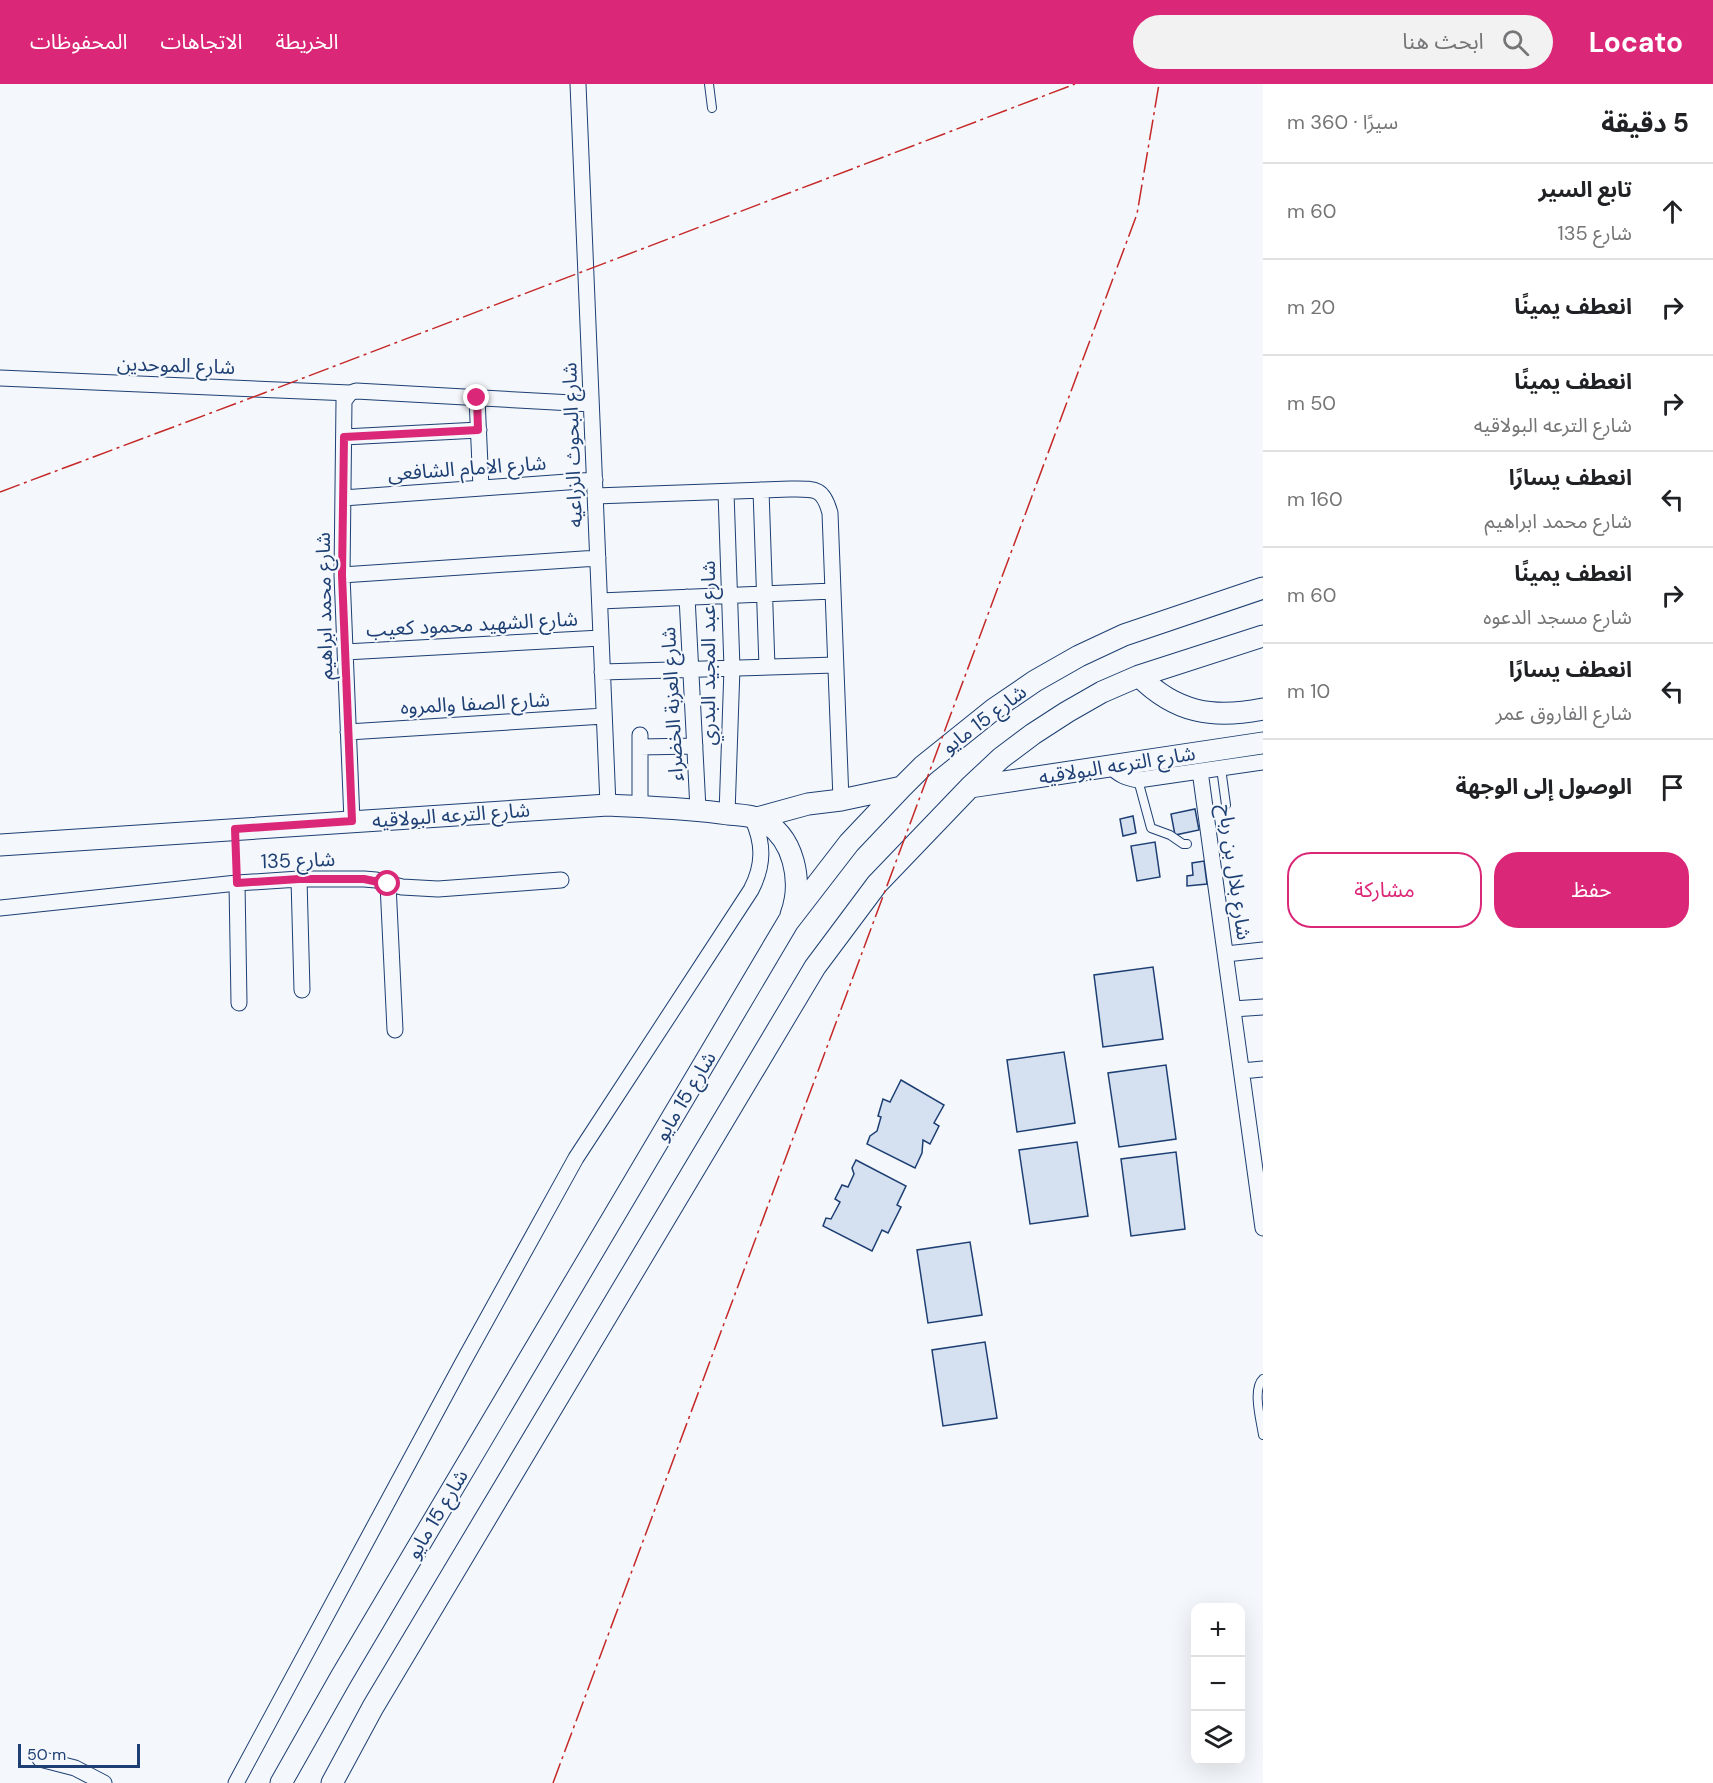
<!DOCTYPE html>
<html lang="ar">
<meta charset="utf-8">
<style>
body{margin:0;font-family:"DM Sans","Noto Sans Arabic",sans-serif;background:#f2f2f2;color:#202124;direction:rtl}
.controls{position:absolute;right:18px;bottom:18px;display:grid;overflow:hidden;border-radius:12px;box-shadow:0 6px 24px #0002}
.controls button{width:54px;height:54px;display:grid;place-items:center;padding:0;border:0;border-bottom:2px solid #e0e0e0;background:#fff;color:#202124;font:30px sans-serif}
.scale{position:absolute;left:18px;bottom:15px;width:122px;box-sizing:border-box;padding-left:6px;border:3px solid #1d3f73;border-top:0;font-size:16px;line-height:21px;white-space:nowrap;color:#1d3f73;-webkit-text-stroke:4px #f4f7fb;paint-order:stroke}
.stop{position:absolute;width:18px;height:18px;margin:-14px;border:4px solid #db2777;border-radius:50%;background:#fff}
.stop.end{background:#db2777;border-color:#fff;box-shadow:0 2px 6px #0008}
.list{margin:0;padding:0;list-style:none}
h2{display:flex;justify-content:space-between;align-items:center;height:78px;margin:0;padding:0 24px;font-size:26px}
h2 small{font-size:20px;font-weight:400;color:#757577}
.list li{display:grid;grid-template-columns:39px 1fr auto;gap:18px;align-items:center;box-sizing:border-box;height:96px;padding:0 24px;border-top:2px solid #e0e0e0}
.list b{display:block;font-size:22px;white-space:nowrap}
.list p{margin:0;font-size:20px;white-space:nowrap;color:#757577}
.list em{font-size:20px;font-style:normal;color:#757577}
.actions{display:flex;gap:12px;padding:18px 24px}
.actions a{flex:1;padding:14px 0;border:2px solid #db2777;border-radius:24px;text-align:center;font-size:21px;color:#db2777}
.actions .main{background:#db2777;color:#fff}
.icon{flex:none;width:33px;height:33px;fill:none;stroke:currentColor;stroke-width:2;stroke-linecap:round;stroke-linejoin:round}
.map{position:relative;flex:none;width:1263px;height:1699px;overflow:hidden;direction:ltr}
header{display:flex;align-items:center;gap:36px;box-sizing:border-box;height:84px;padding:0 30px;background:#db2777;color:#fff}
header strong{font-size:28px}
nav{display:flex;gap:33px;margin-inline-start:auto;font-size:21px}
.search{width:420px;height:54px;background:#f2f2f2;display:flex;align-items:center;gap:15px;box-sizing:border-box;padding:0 21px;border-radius:33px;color:#757577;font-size:22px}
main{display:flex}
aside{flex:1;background:#fff}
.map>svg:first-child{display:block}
.building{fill:#d5e0f0;stroke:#1d3f73;stroke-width:1.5}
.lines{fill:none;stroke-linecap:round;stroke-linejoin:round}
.lane-casing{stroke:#1d3f73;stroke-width:10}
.street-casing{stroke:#1d3f73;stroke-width:17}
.secondary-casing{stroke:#1d3f73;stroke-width:23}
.path{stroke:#5e769c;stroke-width:3;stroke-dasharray:4.5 3;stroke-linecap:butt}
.lane{stroke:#f4f7fb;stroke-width:8}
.street{stroke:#f4f7fb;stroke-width:15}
.secondary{stroke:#f4f7fb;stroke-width:21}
.power{stroke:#c62828;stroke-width:1.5;stroke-dasharray:21 4.5 3 4.5;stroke-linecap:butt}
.route{stroke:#db2777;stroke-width:8}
.labels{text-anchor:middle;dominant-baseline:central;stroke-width:4.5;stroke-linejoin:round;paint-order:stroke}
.street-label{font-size:20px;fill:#1d3f73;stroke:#f4f7fb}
</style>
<header>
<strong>Locato</strong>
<div class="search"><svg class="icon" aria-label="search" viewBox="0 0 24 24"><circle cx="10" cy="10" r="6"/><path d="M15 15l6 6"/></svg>ابحث هنا</div>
<nav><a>الخريطة</a><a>الاتجاهات</a><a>المحفوظات</a></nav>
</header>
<main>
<aside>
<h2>5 دقيقة<small>سيرًا · 360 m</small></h2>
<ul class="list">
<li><svg class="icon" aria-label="ahead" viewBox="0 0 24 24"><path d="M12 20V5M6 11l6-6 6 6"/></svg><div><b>تابع السير</b><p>شارع 135</p></div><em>60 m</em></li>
<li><svg class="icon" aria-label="right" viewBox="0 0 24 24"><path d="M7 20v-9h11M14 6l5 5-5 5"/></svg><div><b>انعطف يمينًا</b></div><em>20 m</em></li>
<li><svg class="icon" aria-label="right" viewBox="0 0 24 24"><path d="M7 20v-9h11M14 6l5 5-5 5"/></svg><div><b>انعطف يمينًا</b><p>شارع الترعه البولاقيه</p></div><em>50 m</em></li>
<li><svg class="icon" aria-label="left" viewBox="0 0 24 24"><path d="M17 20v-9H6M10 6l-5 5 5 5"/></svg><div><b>انعطف يسارًا</b><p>شارع محمد ابراهيم</p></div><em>160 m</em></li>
<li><svg class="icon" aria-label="right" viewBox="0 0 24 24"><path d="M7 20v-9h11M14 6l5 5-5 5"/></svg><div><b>انعطف يمينًا</b><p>شارع مسجد الدعوه</p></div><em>60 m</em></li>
<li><svg class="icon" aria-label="left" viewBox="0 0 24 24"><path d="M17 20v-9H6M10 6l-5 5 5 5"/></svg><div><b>انعطف يسارًا</b><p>شارع الفاروق عمر</p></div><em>10 m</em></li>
<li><svg class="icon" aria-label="arrive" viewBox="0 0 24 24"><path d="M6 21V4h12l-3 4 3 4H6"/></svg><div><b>الوصول إلى الوجهة</b></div></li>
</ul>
<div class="actions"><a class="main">حفظ</a><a>مشاركة</a></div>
</aside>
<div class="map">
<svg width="1263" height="1699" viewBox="0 0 1263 1699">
<rect width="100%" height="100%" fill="#f4f7fb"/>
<path class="building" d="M1195 725 1199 746 1175 751 1171 730Z
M1133 732 1136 749 1123 752 1120 735Z
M1155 758 1160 793 1137 797 1131 762Z
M1204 777 1207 800 1187 802V792L1193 791 1192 779Z
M1153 883 1163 955 1103 963 1094 891Z
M1064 968 1075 1039 1017 1048 1007 976Z
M1166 981 1176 1055 1119 1063 1108 989Z
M901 996 944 1021 934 1039 939 1042 930 1060 923 1056 922 1069 915 1084 867 1060 870 1052 877 1047 881 1033 878 1032 883 1015 890 1018Z
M1077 1058 1088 1132 1030 1140 1019 1066Z
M1176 1068 1185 1145 1131 1152 1121 1075Z
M856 1076 906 1102 897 1121 901 1123 888 1149 882 1146 872 1167 823 1142 826 1134 831 1135 840 1118 835 1115 842 1101 848 1103 854 1090 852 1084Z
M970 1158 982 1231 928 1239 917 1166Z
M985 1258 997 1334 943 1342 932 1266Z"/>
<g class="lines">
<g class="lane-casing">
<path id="lane" d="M709 0 712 24
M1221 684 1226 721
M1138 696 1151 744 1170 751 1183 760H1187
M1263 1295C1252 1305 1261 1337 1263 1351"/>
</g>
<g class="street-casing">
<path id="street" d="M578 0 608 721
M0 294 350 309 356 307 591 320
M350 309 344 317 342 491 352 737
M477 314 481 404
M344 353 479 346
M761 406 767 583
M726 408 732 584 727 730
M595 412 790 405C815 405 823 403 830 429L841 716
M343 414 595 396
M342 491 598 474
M687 513 698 725
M600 517 833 507
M345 568 601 554
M602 588 835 581
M348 648 604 632
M640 651V723
M640 663 695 662
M1111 682C1118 691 1127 694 1138 696L1263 678
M1200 687 1263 1144
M299 795 302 906
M237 799 239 919
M388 800 395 946
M0 824 237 799 299 795H364L376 796 402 803 438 805 561 796
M1226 870 1263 866
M1233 925 1263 923
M1242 987 1263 985
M40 1675 75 1684 104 1699
M236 1699 462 1280 576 1074 751 806C764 781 764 759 752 734"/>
</g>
<g class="secondary-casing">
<path id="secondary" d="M1139 592C1176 629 1213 635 1263 625
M970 703 1263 659
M757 734 808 720 841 716 902 703
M0 761 608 721C648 723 688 724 728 730 738 731 750 731 759 735 795 751 803 798 791 831
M281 1699 341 1593 788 838 849 759 902 703 923 682 994 625 1035 597 1079 572 1124 551 1263 504
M332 1699 373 1623 815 883 877 800 970 703 1001 674 1033 650 1067 628 1102 608 1139 592 1263 552"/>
</g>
<path class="path" d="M235 762 236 785"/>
<use href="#lane" class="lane"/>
<use href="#street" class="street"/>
<use href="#secondary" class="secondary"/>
<path class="power" d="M0 408 264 309 1075 0
M553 1699 1137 130 1159 0"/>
</g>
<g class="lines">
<path class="route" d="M388 800 364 795H299L237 799 235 745 352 737 342 491 344 353 478 346 477 314"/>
</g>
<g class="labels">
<g class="street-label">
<text transform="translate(176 281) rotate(2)">شارع الموحدين</text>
<text transform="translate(572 361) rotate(-92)">شارع البحوث الزراعيه</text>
<text transform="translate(467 384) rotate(-4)">شارع الامام الشافعى</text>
<text transform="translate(324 522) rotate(-91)">شارع محمد ابراهيم</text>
<text transform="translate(472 540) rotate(-3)">شارع الشهيد محمود كعيب</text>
<text transform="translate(708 569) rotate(-90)">شارع عبد المجيد البدري</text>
<text transform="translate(475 619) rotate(-3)">شارع الصفا والمروه</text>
<text transform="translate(672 620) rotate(-93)">شارع العزبة الخضراء</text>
<text transform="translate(984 635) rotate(-37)">شارع 15 مايو</text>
<text transform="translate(1117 681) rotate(-9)">شارع الترعه البولاقيه</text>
<text transform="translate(451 731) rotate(-4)">شارع الترعه البولاقيه</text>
<text transform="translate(298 776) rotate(-2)">شارع 135</text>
<text transform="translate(1235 788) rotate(82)">شارع بلال بن رباح</text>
<text transform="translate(685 1012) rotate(-59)">شارع 15 مايو</text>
<text transform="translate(437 1430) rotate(-59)">شارع 15 مايو</text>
</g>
</g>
</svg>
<div class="controls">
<button>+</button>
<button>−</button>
<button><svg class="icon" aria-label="layers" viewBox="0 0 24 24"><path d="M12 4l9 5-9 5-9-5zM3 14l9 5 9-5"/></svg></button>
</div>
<div class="scale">50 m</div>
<div class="stop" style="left:388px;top:800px"></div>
<div class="stop end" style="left:477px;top:314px"></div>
</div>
</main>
